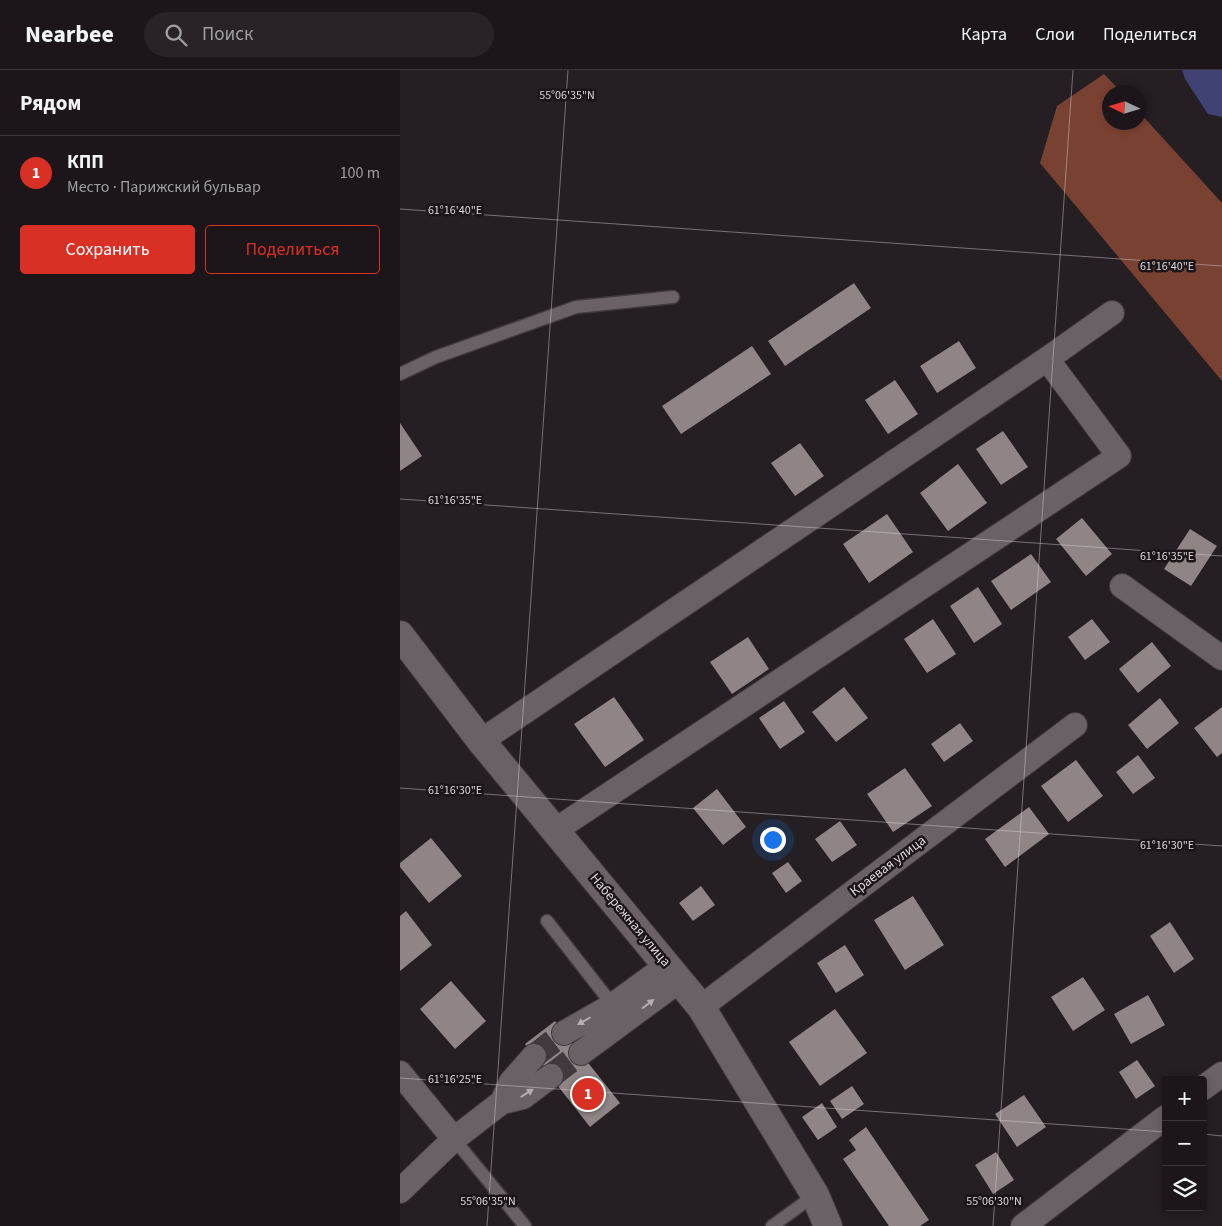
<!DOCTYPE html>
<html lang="ru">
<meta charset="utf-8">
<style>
body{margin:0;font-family:"Source Sans 3",sans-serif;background:#292327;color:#f1f3f6}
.controls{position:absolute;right:15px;bottom:15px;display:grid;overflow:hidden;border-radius:5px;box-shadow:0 2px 8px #0003}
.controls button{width:45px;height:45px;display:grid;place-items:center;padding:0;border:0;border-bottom:1px solid #3a3539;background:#1c161a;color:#f1f3f6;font:25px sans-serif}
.compass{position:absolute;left:702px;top:15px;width:45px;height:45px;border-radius:50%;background:#1c161a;box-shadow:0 2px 8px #0003;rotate:274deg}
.you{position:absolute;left:372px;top:769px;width:18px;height:18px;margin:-12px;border:4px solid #fff;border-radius:50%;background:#1a73e8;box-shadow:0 0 0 8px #1a73e833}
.badge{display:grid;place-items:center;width:32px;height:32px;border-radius:50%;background:#d93025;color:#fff;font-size:16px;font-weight:700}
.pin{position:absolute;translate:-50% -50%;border:2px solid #fff;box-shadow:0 1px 5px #0006}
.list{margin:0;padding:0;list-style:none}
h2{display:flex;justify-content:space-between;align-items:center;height:65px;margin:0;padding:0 20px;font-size:21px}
h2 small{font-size:16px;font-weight:400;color:#a09fa2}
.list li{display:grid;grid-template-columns:32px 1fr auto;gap:15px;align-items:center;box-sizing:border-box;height:75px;padding:0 20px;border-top:1px solid #3a3539}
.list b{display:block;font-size:19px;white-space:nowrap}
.list p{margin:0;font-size:16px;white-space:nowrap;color:#a09fa2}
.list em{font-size:16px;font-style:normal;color:#a09fa2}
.actions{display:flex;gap:10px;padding:15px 20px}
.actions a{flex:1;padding:11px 0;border:1px solid #d93025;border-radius:5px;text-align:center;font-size:18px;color:#d93025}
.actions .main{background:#d93025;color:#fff}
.icon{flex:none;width:28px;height:28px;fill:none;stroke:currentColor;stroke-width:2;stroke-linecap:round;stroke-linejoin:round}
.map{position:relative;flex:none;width:822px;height:1156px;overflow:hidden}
header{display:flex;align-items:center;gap:30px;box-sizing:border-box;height:70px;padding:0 25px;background:#1c161a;border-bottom:1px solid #3a3539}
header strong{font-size:24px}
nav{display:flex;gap:28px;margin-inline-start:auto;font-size:18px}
.search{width:350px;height:45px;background:#292327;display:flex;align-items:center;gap:12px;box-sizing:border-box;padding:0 18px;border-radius:28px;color:#a09fa2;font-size:19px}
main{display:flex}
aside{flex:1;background:#1c161a}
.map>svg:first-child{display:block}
.forest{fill:#794131}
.water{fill:#414274}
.building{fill:#8f8586}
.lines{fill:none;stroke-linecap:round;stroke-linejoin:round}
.street-tunnel{stroke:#403a3e;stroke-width:24;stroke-dasharray:24 12;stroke-linecap:butt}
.lane-casing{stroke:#3f3a3d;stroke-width:15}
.street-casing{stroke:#3f3a3d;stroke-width:26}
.secondary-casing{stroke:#3f3a3d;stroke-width:30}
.lane{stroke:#696166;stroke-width:12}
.street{stroke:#696166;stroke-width:24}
.secondary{stroke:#696166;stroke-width:28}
.oneway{fill:#b4aeb1}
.ticks{fill:none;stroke:#dcd7da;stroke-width:1;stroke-opacity:0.45}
.labels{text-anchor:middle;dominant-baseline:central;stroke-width:5;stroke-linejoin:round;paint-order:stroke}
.street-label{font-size:14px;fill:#dcd7da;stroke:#1b1519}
.ticks-label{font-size:12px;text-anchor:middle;fill:#dcd7da;stroke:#1b1519;stroke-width:5;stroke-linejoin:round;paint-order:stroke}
</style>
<header>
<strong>Nearbee</strong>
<div class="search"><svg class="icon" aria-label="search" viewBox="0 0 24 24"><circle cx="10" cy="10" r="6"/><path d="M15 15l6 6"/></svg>Поиск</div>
<nav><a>Карта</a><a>Слои</a><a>Поделиться</a></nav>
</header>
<main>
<aside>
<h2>Рядом<small></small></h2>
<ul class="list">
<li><span class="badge">1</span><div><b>КПП</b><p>Место · Парижский бульвар</p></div><em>100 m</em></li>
</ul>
<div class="actions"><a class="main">Сохранить</a><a>Поделиться</a></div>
</aside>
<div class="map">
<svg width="822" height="1156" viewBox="0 0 822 1156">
<rect width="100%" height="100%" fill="#251e22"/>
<path class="forest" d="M704 4 721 22H710V52H740V43L822 133V311L640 93 657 36Z"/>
<path class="water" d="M782 0H822V47L808 44 785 9Z"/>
<path class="building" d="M454 213 471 238 385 296 368 271Z
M559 271 576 298 537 323 520 296Z
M352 276 371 304 281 364 262 336Z
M495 310 518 344 488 364 465 330Z
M0 353 22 386 0 401Z
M603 361 628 397 601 415 576 379Z
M400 373 424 406 395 426 371 393Z
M558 394 587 433 548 461 520 423Z
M487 444 513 482 469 513 443 474Z
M682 448 712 484 686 506 656 469Z
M790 459 817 476 791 516 764 499Z
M631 484 651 512 611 540 591 511Z
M578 517 602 554 574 573 550 536Z
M533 549 556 584 527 603 504 569Z
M692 549 710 572 685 590 668 567Z
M348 567 369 599 332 624 310 592Z
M752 572 771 596 738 623 719 599Z
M444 617 468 648 436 672 412 642Z
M214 627 244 670 205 697 174 654Z
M760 628 779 653 747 679 728 655Z
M384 631 405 662 380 679 359 648Z
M822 637V683L817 687 794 658Z
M560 653 573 671 544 692 531 674Z
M738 685 755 708 733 724 716 702Z
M676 690 703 726 668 752 641 716Z
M505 698 532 736 493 762 467 724Z
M317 719 346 757 323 775 293 738Z
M629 737 649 764 605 797 585 769Z
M440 751 457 775 432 792 415 769Z
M31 768 62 806 29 833 0 797V793Z
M388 792 402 811 386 823 372 803Z
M301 816 315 835 293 851 279 833Z
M513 826 544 875 505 900 474 850Z
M6 841 32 875 0 901V846Z
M770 852 794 889 774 903 750 866Z
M445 875 464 905 436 923 417 893Z
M683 907 705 940 673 961 651 927Z
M51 911 86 951 55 979 20 939Z
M748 925 765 955 731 974 714 944Z
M435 939 467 983 420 1016 389 972Z
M155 951 220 1033 190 1057 125 974Z
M737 990 755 1016 736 1029 719 1002Z
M452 1016 464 1034 442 1049 430 1031Z
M624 1025 646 1057 617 1077 595 1044Z
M422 1033 437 1057 418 1070 402 1047Z
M466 1057 529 1150 520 1156H489L443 1089 456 1080 449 1070Z
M596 1082 614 1110 593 1124 575 1095Z"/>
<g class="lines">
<path class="street-tunnel" d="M134 986 164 963
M151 1006 181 983"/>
<g class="lane-casing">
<path id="lane" d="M0 304 36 287 176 237 273 227
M147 851 215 938
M54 1069 125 1156
M372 1156 415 1125"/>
</g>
<g class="street-casing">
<path id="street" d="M722 516 822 588
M81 671 647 289 712 243
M154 761 719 386 647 289
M301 937 675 655
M164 963 213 935 268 895
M181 983 280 910
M134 986 111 1012 102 1032 123 1027 151 1006
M0 1003 54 1069
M803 1018 822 1004
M0 1121 54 1069 102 1032
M623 1156 766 1047"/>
</g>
<g class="secondary-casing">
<path id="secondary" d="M0 565 81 671 301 937 415 1125 428 1156"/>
</g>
<use href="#lane" class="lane"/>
<use href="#street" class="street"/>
<use href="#secondary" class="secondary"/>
</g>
<defs><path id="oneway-solid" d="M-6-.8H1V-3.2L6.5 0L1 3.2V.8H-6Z" transform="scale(1.25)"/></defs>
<g class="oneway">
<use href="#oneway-solid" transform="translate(248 934) rotate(-37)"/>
<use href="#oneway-solid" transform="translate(184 951) rotate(150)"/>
<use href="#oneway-solid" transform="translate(127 1023) rotate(-32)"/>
</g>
<path class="ticks" d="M0 139 822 196M0 429 822 486M0 718 822 776M0 1008 766 1062M803 1064 822 1066M87 1156 168 0M593 1156 673 0"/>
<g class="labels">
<g class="street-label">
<text transform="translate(488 796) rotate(-37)">Краевая улица</text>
<text transform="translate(230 850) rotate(50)">Набережная улица</text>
</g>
</g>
<g class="ticks-label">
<text x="167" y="29">55°06'35"N</text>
<text x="55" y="144">61°16'40"E</text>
<text x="767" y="200">61°16'40"E</text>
<text x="55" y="434">61°16'35"E</text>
<text x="767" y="490">61°16'35"E</text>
<text x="55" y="724">61°16'30"E</text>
<text x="767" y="779">61°16'30"E</text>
<text x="55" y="1013">61°16'25"E</text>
<text x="88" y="1135">55°06'35"N</text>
<text x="594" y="1135">55°06'30"N</text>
</g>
</svg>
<div class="controls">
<button>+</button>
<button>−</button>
<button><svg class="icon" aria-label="layers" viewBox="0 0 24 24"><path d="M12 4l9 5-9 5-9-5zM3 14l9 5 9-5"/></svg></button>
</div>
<svg class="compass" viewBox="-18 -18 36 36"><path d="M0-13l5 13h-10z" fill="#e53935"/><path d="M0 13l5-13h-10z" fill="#a09fa2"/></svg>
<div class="you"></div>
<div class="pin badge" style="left:188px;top:1024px">1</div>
</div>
</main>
